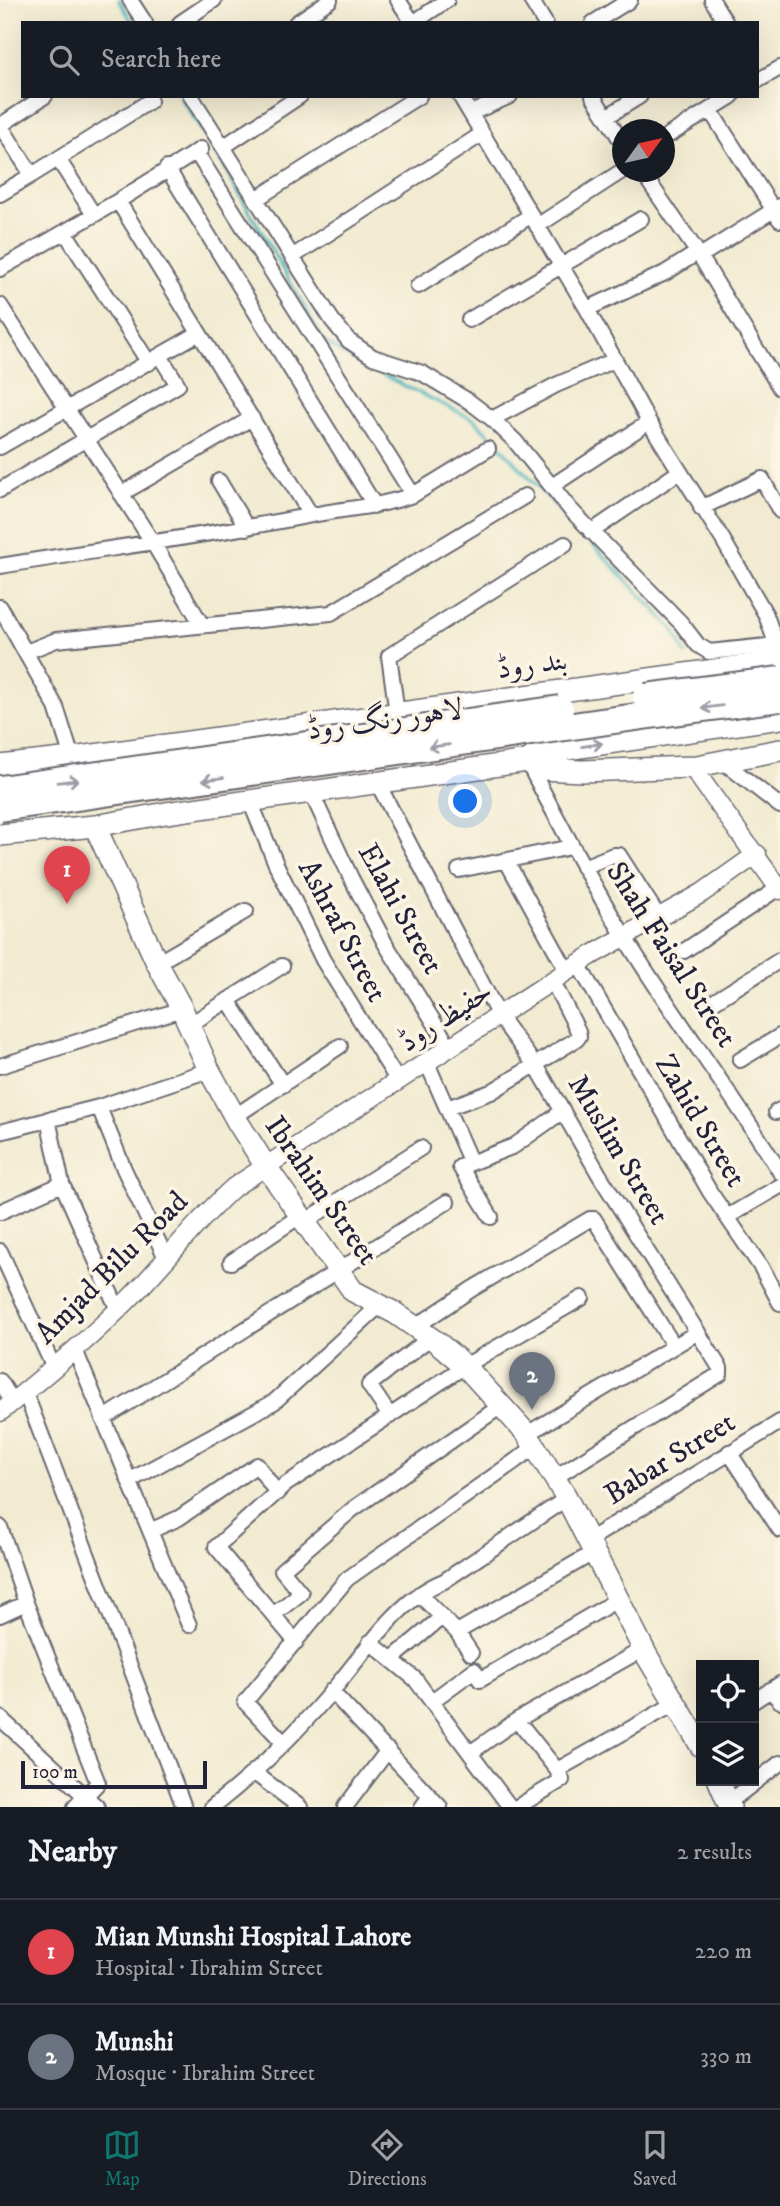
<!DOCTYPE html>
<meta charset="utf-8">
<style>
body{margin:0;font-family:"IM FELL DW Pica",Amiri,serif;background:#242831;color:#f1f3f6}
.controls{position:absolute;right:21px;bottom:21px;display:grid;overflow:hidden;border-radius:0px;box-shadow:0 7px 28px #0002}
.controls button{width:63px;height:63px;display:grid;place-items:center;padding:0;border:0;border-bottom:2px solid #363941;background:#171b24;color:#f1f3f6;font:35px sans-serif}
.compass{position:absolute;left:612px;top:119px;width:63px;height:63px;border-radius:50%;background:#171b24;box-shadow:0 7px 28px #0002;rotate:57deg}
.scale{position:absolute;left:21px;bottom:18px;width:186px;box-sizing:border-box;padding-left:7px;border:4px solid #22223b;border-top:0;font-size:19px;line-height:24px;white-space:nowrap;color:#22223b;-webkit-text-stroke:5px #fcf5e5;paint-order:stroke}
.you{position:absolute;left:466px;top:802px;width:24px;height:24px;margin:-18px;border:5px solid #fff;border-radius:50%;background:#1a73e8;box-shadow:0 0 0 10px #1a73e833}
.badge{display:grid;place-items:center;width:46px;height:46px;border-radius:50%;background:#0f766e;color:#fff;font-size:23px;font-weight:700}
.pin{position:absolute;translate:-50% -58px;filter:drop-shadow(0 2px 4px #0008)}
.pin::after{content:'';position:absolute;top:37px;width:24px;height:21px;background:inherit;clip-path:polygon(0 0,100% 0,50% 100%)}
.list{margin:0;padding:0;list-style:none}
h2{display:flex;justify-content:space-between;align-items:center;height:91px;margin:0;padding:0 28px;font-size:30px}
h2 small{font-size:23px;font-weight:400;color:#9ea1a6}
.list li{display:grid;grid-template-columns:46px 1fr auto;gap:21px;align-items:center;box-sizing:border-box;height:105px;padding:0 28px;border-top:2px solid #363941}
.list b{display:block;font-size:26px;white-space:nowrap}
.list p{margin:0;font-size:23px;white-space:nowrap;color:#9ea1a6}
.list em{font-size:23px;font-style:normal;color:#9ea1a6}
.icon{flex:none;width:38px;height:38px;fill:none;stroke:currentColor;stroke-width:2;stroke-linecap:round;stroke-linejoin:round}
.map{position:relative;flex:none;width:780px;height:1807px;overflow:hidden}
.search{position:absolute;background:#171b24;box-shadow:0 7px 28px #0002;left:21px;right:21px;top:21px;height:77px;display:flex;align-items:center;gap:18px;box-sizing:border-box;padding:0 24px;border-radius:0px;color:#9ea1a6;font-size:26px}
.sheet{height:301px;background:#171b24}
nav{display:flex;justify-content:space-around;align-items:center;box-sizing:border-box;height:98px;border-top:2px solid #363941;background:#171b24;font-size:19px;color:#9ea1a6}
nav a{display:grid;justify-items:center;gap:4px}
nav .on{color:#0f766e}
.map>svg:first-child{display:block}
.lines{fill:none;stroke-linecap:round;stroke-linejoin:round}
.stream{stroke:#44b4be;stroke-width:3.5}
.minor-casing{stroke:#6b6870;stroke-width:18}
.tertiary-casing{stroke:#6b6870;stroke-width:21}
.secondary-casing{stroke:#6b6870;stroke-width:24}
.minor{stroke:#fff;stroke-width:14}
.tertiary{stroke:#fff;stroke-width:18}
.secondary{stroke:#fff;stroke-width:21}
.motorway-bridge-casing{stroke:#6b6870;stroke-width:30;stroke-linecap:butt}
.motorway-bridge{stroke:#fff;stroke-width:26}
.oneway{stroke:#9c9ca7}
.labels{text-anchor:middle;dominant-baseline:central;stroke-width:7;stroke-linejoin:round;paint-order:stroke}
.street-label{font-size:30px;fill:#22223b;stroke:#fcf5e5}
</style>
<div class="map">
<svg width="780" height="1807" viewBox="0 0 780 1807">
<rect width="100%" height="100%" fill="#fcf5e5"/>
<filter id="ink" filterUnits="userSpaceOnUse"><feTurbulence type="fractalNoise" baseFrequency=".0143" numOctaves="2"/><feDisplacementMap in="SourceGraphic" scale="14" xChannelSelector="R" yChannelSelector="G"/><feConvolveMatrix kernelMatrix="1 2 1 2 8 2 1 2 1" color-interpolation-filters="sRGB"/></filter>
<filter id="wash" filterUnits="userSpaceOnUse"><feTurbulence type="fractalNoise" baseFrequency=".00686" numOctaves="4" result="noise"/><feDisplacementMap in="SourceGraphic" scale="28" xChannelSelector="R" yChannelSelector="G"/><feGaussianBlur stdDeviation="1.57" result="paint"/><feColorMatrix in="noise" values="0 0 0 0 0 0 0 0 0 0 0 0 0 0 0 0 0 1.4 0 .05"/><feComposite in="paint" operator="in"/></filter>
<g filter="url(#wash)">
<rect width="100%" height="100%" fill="#f2ebd2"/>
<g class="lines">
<path class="stream" d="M119 0 133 23
M180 96 212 146 324 341 343 354 399 383 475 420 673 629 686 655"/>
</g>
</g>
<g filter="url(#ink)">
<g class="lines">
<g class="minor-casing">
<path id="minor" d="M130 0 145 23
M398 0 413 23
M531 0 545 23
M712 0 726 23
M180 23 214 0
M296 23 330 0
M413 23 447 0
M593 23 630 0
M757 81 780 68
M191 96 332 320 349 341 373 357 422 373 470 402 492 419 515 441 570 509 681 623 698 645 709 652 776 645
M460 96 587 309 649 422 723 540 766 615 779 652
M593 96 622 142
M710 110 780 220
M471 113 510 96
M606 117 640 96
M0 125 32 175 150 101
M1 125 45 96
M664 138 732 96
M223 147 300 96
M58 159 94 215
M167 168 375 506
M642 172 700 256 780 388
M0 194 32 175
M256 199 419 96
M118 201 311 515
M537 226 622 171
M65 232 149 363
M700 256 780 206
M292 257 482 134
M0 269 118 201 201 149
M418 286 530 216
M0 305 153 543 202 625
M587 309 665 273 697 253
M469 320 641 219
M492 419 556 385 615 360
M0 447 199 333
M219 481 247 528
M552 486 649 422
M0 490 178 385 160 356
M121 494 252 418
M413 495 488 449
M701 508 762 479 780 511
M591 532 679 472
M0 566C103 549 206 536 307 516 344 508 376 508 413 495L196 152
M0 607 56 707 72 758
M26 652 56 640 331 613 525 496
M397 713 389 656 565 544
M721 760 780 806
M528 763C558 821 589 879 624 936 673 1017 731 1091 780 1172
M377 782 499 1016 540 1072 600 1176 720 1368V1374L554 1478
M311 792 351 878 385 943 450 1048
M250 801 276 864 323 960 398 1081
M506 860 567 971
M583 867 613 855H619L658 916
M459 870 571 847
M684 951 780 887
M157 963 246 911
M578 964 710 1192 761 1267 780 1303
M228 1000 283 1085
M707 1006 780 960
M189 1025 282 966
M740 1060 780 1036
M427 1063 471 1163
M0 1066 182 1009
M99 1107 124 1169 166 1258
M447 1108 491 1092 577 1039 579 1036 578 1031 552 980
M776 1112 780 1110
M234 1117 340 1046
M48 1119 62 1184 118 1310
M0 1132 99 1107 209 1070
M0 1212 62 1184
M491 1217 460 1167 514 1146 563 1111
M727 1217 780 1186
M304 1222 421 1148
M0 1251 54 1368
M231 1262 300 1216
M415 1327 472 1289 590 1219H594L674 1346
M75 1350 189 1625
M0 1381 13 1402
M25 1392 184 1807
M390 1416 369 1385 430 1338
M103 1419 447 1202
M527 1434 698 1332
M729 1452 780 1530
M129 1481 274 1402 380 1305
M0 1527 26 1603 98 1783 75 1807
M150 1531 179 1518 257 1465 277 1493
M587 1541 780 1422
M419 1594 457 1632 471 1653
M0 1615 26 1603
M273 1615 301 1593 282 1570 353 1509 501 1406
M457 1632 593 1553
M296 1642 216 1547 285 1485 465 1366 582 1298
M370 1642 415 1679 510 1807
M392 1659 442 1617
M770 1690 780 1701
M331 1691 440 1807
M432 1701 474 1670 480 1680 617 1600
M754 1701 780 1684
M0 1718 97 1807
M517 1720 557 1770
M284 1743 245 1702 347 1579 535 1447
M470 1753 517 1720 643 1649
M253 1772 300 1807
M728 1803 780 1763
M212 1807C259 1771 300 1729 338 1684 367 1649 400 1598 444 1581L567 1498
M345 1807 388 1750
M422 1807 430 1796
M517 1807 562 1780 557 1770 676 1703"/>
</g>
<g class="tertiary-casing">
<path id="tertiary" d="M692 767 780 890
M0 1412C45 1376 90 1339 130 1298 166 1262 196 1221 234 1187L592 955 702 893 757 854"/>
</g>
<g class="secondary-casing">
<path id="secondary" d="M527 761 541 769 582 771 692 767 780 750
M0 766 72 758 780 661
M95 826 157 963 182 1009 209 1070 237 1121 265 1165 353 1291 395 1313 438 1343 465 1366 527 1434 565 1495 647 1656 701 1746
M0 835 95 826 166 813 527 761 539 753 780 718
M719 1781 730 1807"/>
</g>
<use href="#minor" class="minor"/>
<use href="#tertiary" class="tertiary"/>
<use href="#secondary" class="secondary"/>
<g class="motorway-bridge-casing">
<path id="motorway-bridge" d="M646 697 780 680
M0 789 560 709
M0 808 643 716 780 698"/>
</g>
<use href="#motorway-bridge" class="motorway-bridge"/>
</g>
<defs><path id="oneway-shaft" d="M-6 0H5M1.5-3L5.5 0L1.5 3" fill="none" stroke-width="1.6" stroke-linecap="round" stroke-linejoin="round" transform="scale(1.75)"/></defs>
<g class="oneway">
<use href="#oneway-shaft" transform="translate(712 707) rotate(173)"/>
<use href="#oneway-shaft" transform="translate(592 745) rotate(-9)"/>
<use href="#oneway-shaft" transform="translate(439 746) rotate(172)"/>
<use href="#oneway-shaft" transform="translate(213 779) rotate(172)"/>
<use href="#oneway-shaft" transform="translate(68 781) rotate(-8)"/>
</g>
</g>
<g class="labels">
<g class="street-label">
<text transform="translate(532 665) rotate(-8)">بند روڈ</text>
<text transform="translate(385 720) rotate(-8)">لاہور رنگ روڈ</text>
<text transform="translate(400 909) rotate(61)">Elahi Street</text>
<text transform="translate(342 931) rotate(62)">Ashraf Street</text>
<text transform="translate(671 955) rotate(57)">Shah Faisal Street</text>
<text transform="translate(446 1017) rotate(-33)">حفیظ روڈ</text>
<text transform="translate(700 1121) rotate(59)">Zahid Street</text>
<text transform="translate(618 1150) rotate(59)">Muslim Street</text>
<text transform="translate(321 1191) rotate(55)">Ibrahim Street</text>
<text transform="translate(112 1268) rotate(-45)">Amjad Bilu Road</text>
<text transform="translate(670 1459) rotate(-32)">Babar Street</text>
</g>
</g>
</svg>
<div class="controls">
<button><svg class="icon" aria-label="locate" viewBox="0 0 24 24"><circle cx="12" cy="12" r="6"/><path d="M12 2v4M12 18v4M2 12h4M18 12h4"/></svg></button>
<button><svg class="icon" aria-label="layers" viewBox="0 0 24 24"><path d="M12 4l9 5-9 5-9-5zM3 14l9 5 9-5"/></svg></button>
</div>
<svg class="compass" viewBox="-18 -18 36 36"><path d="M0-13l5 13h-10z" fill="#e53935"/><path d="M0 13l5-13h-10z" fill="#9ea1a6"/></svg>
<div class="scale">100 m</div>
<div class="you"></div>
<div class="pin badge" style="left:67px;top:904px;background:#e0444e">1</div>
<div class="pin badge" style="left:532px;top:1410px;background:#6b7280">2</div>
<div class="search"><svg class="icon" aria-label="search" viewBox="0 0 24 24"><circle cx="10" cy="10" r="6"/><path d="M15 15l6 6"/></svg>Search here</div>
</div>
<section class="sheet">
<h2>Nearby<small>2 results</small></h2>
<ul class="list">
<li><span class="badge" style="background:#e0444e">1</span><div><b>Mian Munshi Hospital Lahore</b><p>Hospital · Ibrahim Street</p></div><em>220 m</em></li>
<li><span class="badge" style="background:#6b7280">2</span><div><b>Munshi</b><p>Mosque · Ibrahim Street</p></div><em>330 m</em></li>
</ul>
</section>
<nav>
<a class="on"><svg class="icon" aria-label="map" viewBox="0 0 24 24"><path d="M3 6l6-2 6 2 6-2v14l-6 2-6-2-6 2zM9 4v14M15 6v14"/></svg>Map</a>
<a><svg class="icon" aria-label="directions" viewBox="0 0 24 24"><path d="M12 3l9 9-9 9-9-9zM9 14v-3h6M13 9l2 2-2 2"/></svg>Directions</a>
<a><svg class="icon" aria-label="saved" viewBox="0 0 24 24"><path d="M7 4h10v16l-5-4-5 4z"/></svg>Saved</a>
</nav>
